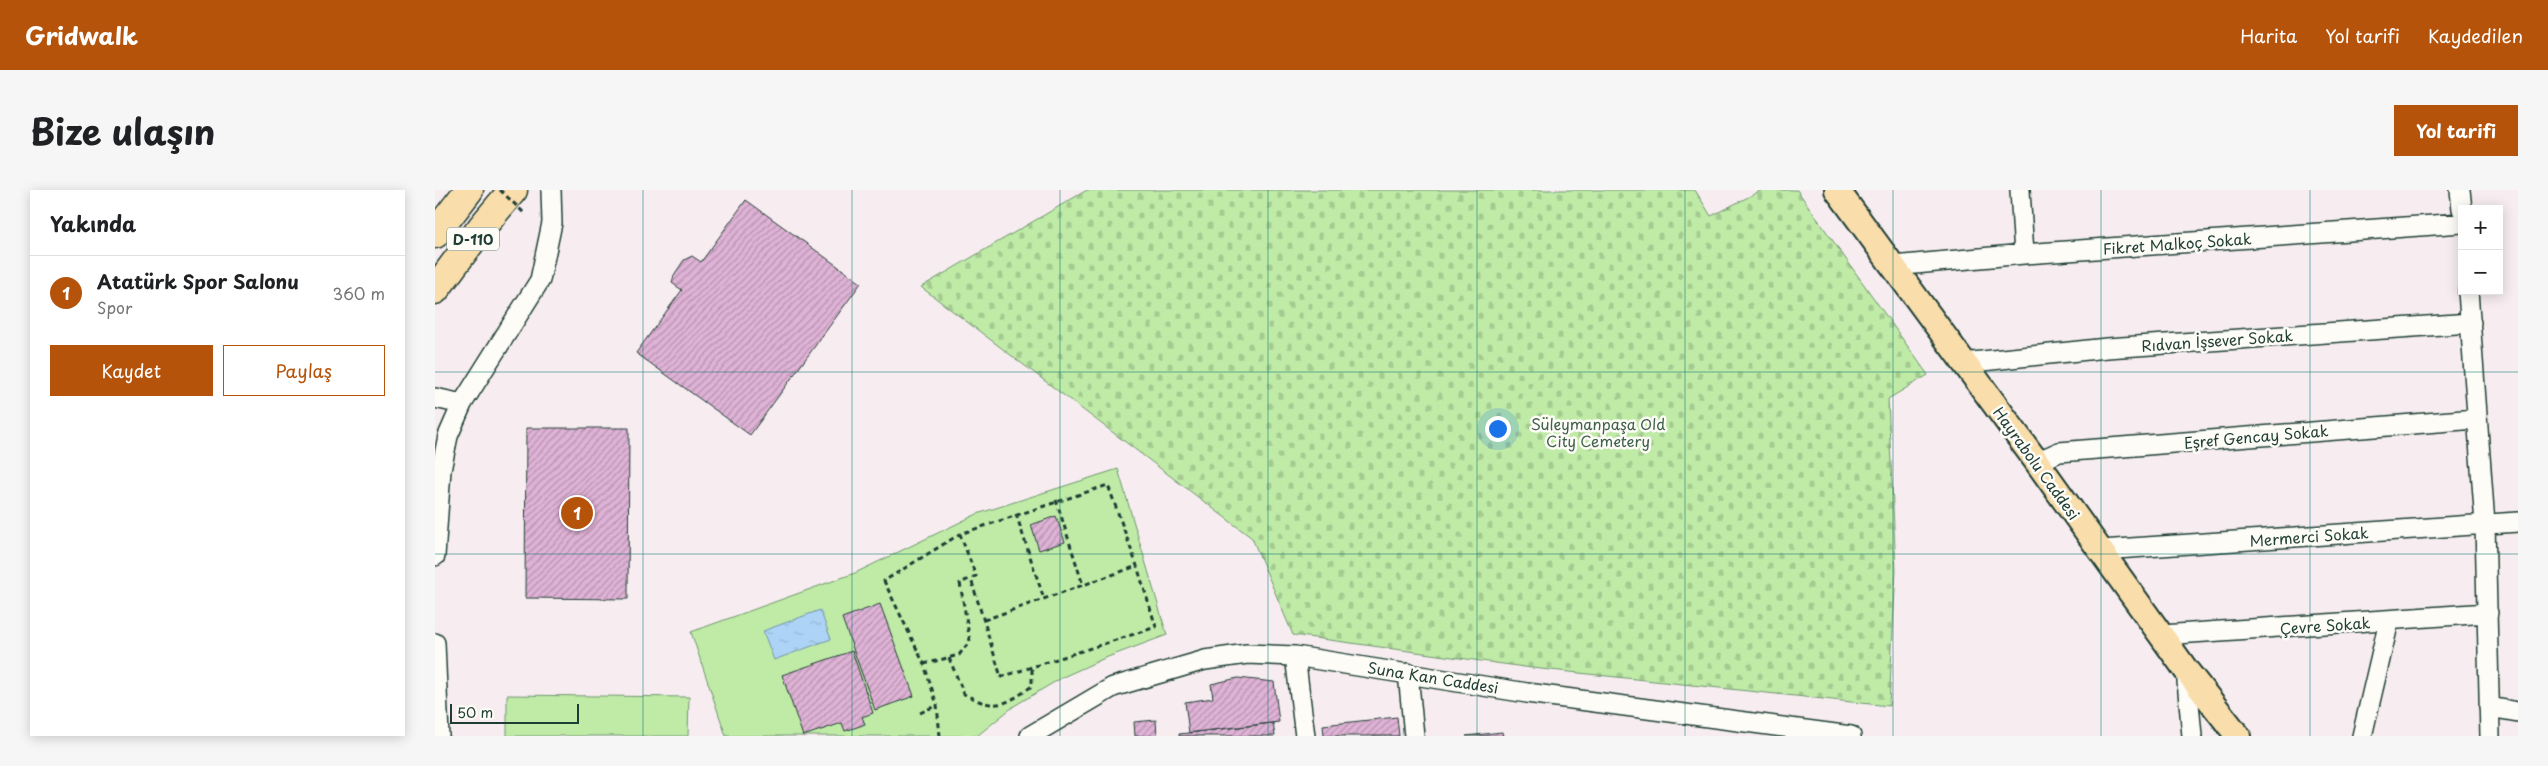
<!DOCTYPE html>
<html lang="tr">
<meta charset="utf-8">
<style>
body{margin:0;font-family:"Playpen Sans",sans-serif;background:#f6f6f6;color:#202124}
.controls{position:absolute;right:15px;top:15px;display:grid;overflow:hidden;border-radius:0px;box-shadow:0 2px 12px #0003}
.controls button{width:45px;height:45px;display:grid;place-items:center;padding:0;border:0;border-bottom:1px solid #e0e0e0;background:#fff;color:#202124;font:25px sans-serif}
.scale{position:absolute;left:15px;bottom:12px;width:129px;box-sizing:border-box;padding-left:5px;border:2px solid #1f3d34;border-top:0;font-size:14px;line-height:18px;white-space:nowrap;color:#1f3d34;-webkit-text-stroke:4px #fdfcf7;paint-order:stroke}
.you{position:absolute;left:1062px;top:238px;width:18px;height:18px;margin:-12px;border:4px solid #fff;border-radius:50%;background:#1a73e8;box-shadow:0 0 0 8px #1a73e833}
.badge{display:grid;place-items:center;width:32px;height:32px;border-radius:50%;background:#b45309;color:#fff;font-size:16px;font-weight:700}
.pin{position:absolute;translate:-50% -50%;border:2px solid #fff;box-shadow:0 1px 5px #0006}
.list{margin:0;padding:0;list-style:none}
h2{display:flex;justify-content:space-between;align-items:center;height:65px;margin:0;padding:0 20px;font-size:21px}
h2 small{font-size:16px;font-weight:400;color:#757577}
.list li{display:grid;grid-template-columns:32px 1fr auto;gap:15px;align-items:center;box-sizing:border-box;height:75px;padding:0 20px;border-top:1px solid #e0e0e0}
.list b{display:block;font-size:19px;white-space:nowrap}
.list p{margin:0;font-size:16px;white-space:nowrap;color:#757577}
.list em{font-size:16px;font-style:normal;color:#757577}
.actions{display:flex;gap:10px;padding:15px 20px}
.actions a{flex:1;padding:11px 0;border:1px solid #b45309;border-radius:0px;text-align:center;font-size:18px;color:#b45309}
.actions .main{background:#b45309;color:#fff}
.map{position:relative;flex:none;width:2083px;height:546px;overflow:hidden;border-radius:0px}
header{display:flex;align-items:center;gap:30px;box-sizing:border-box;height:70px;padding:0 25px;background:#b45309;color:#fff}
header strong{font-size:24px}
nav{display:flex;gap:28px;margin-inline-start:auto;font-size:18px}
.intro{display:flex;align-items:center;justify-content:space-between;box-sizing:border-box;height:120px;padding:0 30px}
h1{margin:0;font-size:35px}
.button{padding:12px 22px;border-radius:0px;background:#b45309;color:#fff;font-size:18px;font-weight:700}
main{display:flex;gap:30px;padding:0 30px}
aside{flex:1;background:#fff;border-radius:0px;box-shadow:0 2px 12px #0003}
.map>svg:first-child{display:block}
.cemetery{fill:url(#cemetery-stones);stroke:#6f946e}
.green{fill:#bfeba7;stroke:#6f946e}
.water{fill:url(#water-ripples);stroke:#7497a8}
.building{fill:url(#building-hatch);stroke:#1f3d34}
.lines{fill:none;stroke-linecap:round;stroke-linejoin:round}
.minor-casing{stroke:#1f3d34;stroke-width:22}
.major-casing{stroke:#1f3d34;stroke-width:28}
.highway-casing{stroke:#1f3d34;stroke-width:31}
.path{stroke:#1f3d34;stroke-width:3;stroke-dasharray:5 4;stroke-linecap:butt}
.minor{stroke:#fdfcf7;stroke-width:19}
.major{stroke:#f9ddab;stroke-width:24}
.highway{stroke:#f9ddab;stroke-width:28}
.path-bridge{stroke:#1f3d34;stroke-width:3;stroke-dasharray:5 4;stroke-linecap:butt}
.grid{fill:none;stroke:#0f766e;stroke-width:1;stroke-opacity:0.55}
.labels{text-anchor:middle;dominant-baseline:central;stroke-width:5;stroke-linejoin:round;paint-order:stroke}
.shield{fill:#fdfcf7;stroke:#62766e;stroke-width:1}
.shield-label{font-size:14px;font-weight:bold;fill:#1f3d34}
.street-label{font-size:15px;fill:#1f3d34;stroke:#fdfcf7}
.park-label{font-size:15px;fill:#3f604b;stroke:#fdfcf7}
</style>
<header>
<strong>Gridwalk</strong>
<nav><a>Harita</a><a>Yol tarifi</a><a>Kaydedilen</a></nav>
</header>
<div class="intro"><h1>Bize ulaşın</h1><a class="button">Yol tarifi</a></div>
<main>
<aside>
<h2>Yakında<small></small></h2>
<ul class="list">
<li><span class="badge">1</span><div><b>Atatürk Spor Salonu</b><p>Spor</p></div><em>360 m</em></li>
</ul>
<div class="actions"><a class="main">Kaydet</a><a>Paylaş</a></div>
</aside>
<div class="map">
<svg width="2083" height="546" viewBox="0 0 2083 546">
<defs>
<pattern id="cemetery-stones" width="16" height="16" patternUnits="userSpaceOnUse" patternTransform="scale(1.25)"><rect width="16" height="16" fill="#bfeba7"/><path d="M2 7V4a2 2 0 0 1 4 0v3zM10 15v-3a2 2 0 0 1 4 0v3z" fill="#a4ca90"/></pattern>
<pattern id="water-ripples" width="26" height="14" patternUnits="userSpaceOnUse" patternTransform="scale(1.25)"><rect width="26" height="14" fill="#add3f6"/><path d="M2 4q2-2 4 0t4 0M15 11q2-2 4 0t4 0" fill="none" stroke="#94b6d4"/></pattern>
<pattern id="building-hatch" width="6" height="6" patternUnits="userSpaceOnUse" patternTransform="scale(1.25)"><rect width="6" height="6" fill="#dfb2d6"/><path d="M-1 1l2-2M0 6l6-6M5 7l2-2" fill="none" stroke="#b492ae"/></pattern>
</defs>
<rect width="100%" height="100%" fill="#f7edf0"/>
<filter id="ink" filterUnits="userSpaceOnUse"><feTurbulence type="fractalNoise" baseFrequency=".02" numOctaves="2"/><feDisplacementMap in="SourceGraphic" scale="10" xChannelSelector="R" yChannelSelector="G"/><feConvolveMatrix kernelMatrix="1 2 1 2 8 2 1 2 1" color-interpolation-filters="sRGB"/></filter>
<g filter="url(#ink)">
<path class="cemetery" d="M652 0H1260L1276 26 1327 0H1362L1493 185 1453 209 1461 380 1454 516 1097 478 858 445 817 348 486 97Z"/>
<path class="green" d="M683 279 732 445 670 468 628 487 579 516 542 546H291L256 442 420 383 542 324Z
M72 505 254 507 253 546H72Z"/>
<path class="water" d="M385 420 396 449 339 470 328 441Z"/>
<path class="building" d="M311 10 426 93 315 245 201 163 247 100 237 93 239 85 249 70 257 66 266 72Z
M91 238H194L193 409 90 408Z
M621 326 630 352 604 360 596 335Z
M445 414 479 506 440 520 407 428Z
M417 461 438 523 427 527 430 534 425 536 410 541 407 533 368 546 347 485Z
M803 488 839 492 844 532 754 543 750 512 778 508 776 494Z
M962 527 964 546H889L888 535Z
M721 530 722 546H700L699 532Z
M838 533 840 546H744V544Z
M1067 542 1068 546H1031Z"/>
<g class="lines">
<g class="minor-casing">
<path id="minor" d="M1585 0 1589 64
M2025 0 2027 19
M1458 76 1589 64 2027 33
M2033 101 2050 334 2055 546
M1528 173 1672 158 2036 133
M0 208 27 214
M1602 272 1624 262 2041 229
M1666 360 2083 332
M0 366 6 280 13 246 27 214 105 90 117 33 116 0
M1727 445 2053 423
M0 453 4 546
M860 466 870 546
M1751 480 1757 546
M973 483 979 546
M2054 517 2083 522
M595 546 678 497 770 470 812 464 860 466 1092 503 1416 546
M1927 546 1954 431"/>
</g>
<g class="major-casing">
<path id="major" d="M1402 0 1602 272 1751 480 1803 546"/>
</g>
<g class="highway-casing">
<path id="highway" d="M0 44 34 0
M0 100 47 37 78 0"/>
</g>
<path class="path" d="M621 310 648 395
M581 324 609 409
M549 430 702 376
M514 468 529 504C560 521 570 516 597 496V477
M489 474 524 465 535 451 525 393 541 386 525 344 673 295 702 376 721 437 566 487 536 389
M485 523 502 515
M505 546 502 515 489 474 449 391 525 344"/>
<use href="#minor" class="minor"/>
<use href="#major" class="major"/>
<use href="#highway" class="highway"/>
<path class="path-bridge" d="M65 0 89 23"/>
</g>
</g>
<path class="grid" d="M208 0V546M417 0V546M625 0V546M833 0V546M1042 0V546M1250 0V546M1458 0V546M1666 0V546M1875 0V546M0 182H2083M0 364H2083"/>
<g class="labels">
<rect class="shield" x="12" y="37.5" width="52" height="23" rx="4"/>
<g class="shield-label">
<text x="38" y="49">D-110</text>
</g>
<g class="street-label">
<text transform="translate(1742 53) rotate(-4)">Fikret Malkoç Sokak</text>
<text transform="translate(1782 150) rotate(-4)">Rıdvan İşsever Sokak</text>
<text transform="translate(1821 246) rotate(-5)">Eşref Gencay Sokak</text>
<text transform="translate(1602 273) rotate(54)">Hayrabolu Caddesi</text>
<text transform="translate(1874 346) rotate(-4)">Mermerci Sokak</text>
<text transform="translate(1890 435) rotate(-4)">Çevre Sokak</text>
<text transform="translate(998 487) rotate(9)">Suna Kan Caddesi</text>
</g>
<g class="park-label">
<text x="1163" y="233">Süleymanpaşa Old<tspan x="1163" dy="17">City Cemetery</tspan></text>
</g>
</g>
</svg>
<div class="controls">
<button>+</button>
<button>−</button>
</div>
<div class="scale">50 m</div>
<div class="you"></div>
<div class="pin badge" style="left:142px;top:323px">1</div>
</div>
</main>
